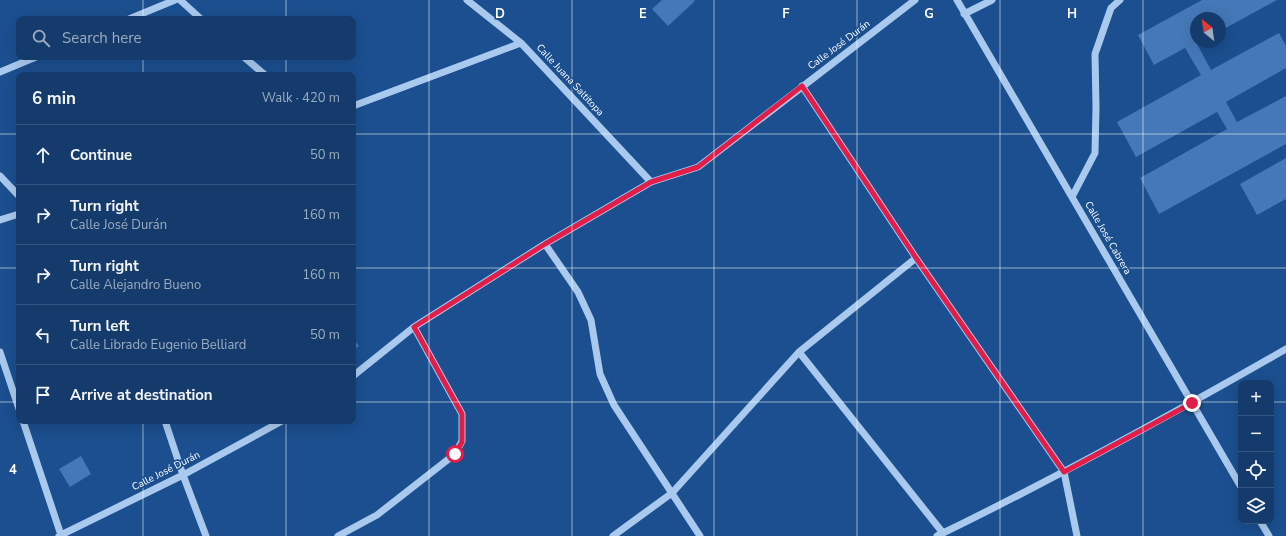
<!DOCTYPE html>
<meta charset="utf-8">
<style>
body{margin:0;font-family:"Nunito Sans",sans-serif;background:#214673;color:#f1f3f6}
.controls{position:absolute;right:12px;bottom:12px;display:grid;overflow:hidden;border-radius:8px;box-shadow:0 4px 16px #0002}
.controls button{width:36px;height:36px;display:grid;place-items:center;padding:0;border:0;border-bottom:1px solid #33557e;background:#143b6b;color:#f1f3f6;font:20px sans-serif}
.compass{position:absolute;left:1190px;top:12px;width:36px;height:36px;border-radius:50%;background:#143b6b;box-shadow:0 4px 16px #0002;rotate:331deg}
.stop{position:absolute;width:12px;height:12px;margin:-9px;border:3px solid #e11d48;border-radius:50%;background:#fff}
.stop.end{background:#e11d48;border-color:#fff;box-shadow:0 1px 4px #0008}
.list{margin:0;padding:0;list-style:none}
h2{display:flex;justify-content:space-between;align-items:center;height:52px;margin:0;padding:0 16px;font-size:17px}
h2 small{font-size:13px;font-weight:400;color:#9dadc1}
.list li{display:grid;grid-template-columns:26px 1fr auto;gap:12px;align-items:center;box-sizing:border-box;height:60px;padding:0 16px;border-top:1px solid #33557e}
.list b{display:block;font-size:15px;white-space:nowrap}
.list p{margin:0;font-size:13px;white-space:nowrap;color:#9dadc1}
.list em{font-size:13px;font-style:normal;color:#9dadc1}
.icon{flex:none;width:22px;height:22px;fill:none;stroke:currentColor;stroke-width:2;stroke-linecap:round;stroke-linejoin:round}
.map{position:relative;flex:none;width:1286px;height:536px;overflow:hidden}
.search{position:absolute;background:#143b6b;box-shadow:0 4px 16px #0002;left:16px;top:16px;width:340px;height:44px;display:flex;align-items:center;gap:10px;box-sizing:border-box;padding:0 14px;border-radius:8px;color:#9dadc1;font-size:15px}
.panel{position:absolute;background:#143b6b;box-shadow:0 4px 16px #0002;left:16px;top:72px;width:340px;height:352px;border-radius:8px}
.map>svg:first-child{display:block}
.building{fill:#4478b7}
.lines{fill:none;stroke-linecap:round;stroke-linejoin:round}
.minor{stroke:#a9c9ee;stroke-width:7}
.route{stroke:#e11d48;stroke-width:5}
.grid{fill:none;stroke:#fff;stroke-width:1;stroke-opacity:0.55}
.labels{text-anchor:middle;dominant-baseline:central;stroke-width:3.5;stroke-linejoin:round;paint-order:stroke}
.street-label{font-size:10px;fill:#fff;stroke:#1b4f8f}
.grid-label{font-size:13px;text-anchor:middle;font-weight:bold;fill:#fff;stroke:#1b4f8f;stroke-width:3.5;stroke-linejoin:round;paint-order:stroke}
</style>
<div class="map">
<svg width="1286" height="536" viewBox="0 0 1286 536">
<rect width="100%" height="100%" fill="#1b4f8f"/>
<path class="building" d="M662 0H694L695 1 668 26 652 9Z
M1202 0H1277L1220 31V18H1196V42H1200L1197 44 1211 70 1279 33 1286 46V68L1226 102 1237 122 1286 96V144L1159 214 1140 178 1227 129 1217 112 1136 157 1117 122 1201 75 1185 48 1154 65 1138 35Z
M1286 158V199L1257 215 1240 184Z
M353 338 359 346 353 350Z
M81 456 91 474 70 487 59 469Z"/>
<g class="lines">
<path class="minor" d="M180 0 201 19
M467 0 521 43 651 182
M957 0 1241 487
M964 14 992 0
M129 19 175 0
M244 57 265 75
M0 72 36 57
M802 86 916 258 1064 472 1077 536
M353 106 521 43
M0 176 19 196
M1072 197 1095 153 1096 107 1095 54 1111 8 1120 0
M0 220 19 214
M545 244 578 292 591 320 600 374 614 405 700 536
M0 352 19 409
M799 352 943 533
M353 376 414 327 545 244 651 182 698 167 915 0
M23 421 61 535
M165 421 183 475 206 536
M1260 521 1269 536
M59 536 183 475 282 421
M338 536 377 515 455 454 462 441V414L414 327
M613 536 672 493 799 352 916 258
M937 536C1056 478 1171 415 1286 349"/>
</g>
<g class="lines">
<path class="route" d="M455 454 462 442V414L414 327 545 244 651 182 698 167 802 86 916 258 1064 472 1192 403"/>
</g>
<path class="grid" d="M143 0V19M286 0V19M429 0V536M572 0V536M714 0V536M857 0V536M1000 0V536M1143 0V536M143 57V75M286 57V75M0 134H19M353 134H1286M0 268H19M353 268H1286M0 402H19M353 402H1241M1271 402H1286M143 421V536M286 421V536"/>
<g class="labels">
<g class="street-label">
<text transform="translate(839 45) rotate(-37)">Calle José Durán</text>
<text transform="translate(570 80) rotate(47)">Calle Juana Saltitopa</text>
<text transform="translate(1108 238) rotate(60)">Calle José Cabrera</text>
<text transform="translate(166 471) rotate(-27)">Calle José Durán</text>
</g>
</g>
<g class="grid-label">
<text x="500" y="18">D</text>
<text x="643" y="18">E</text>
<text x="786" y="18">F</text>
<text x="929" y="18">G</text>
<text x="1072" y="18">H</text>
<text x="13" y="474">4</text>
</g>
</svg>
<div class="controls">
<button>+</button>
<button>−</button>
<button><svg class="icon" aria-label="locate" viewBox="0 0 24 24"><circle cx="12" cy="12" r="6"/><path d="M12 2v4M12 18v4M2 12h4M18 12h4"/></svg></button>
<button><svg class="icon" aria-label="layers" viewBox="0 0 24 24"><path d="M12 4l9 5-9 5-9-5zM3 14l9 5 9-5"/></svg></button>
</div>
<svg class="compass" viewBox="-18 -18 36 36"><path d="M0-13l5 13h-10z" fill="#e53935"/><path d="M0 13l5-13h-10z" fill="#9dadc1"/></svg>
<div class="stop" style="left:455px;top:454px"></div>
<div class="stop end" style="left:1192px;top:403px"></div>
<div class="search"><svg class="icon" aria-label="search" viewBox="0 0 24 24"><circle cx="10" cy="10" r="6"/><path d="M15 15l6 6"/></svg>Search here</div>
<section class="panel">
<h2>6 min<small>Walk · 420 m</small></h2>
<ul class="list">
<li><svg class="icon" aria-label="ahead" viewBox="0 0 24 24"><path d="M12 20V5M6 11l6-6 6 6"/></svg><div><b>Continue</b></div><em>50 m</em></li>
<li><svg class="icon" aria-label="right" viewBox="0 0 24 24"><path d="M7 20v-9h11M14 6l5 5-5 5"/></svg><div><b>Turn right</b><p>Calle José Durán</p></div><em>160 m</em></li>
<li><svg class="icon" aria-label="right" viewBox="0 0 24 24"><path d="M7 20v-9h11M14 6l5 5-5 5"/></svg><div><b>Turn right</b><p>Calle Alejandro Bueno</p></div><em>160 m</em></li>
<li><svg class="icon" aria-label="left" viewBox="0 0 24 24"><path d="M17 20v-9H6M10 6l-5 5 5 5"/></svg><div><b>Turn left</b><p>Calle Librado Eugenio Belliard</p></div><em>50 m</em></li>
<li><svg class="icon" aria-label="arrive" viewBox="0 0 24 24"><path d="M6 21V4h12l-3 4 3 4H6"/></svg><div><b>Arrive at destination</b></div></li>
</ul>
</section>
</div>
